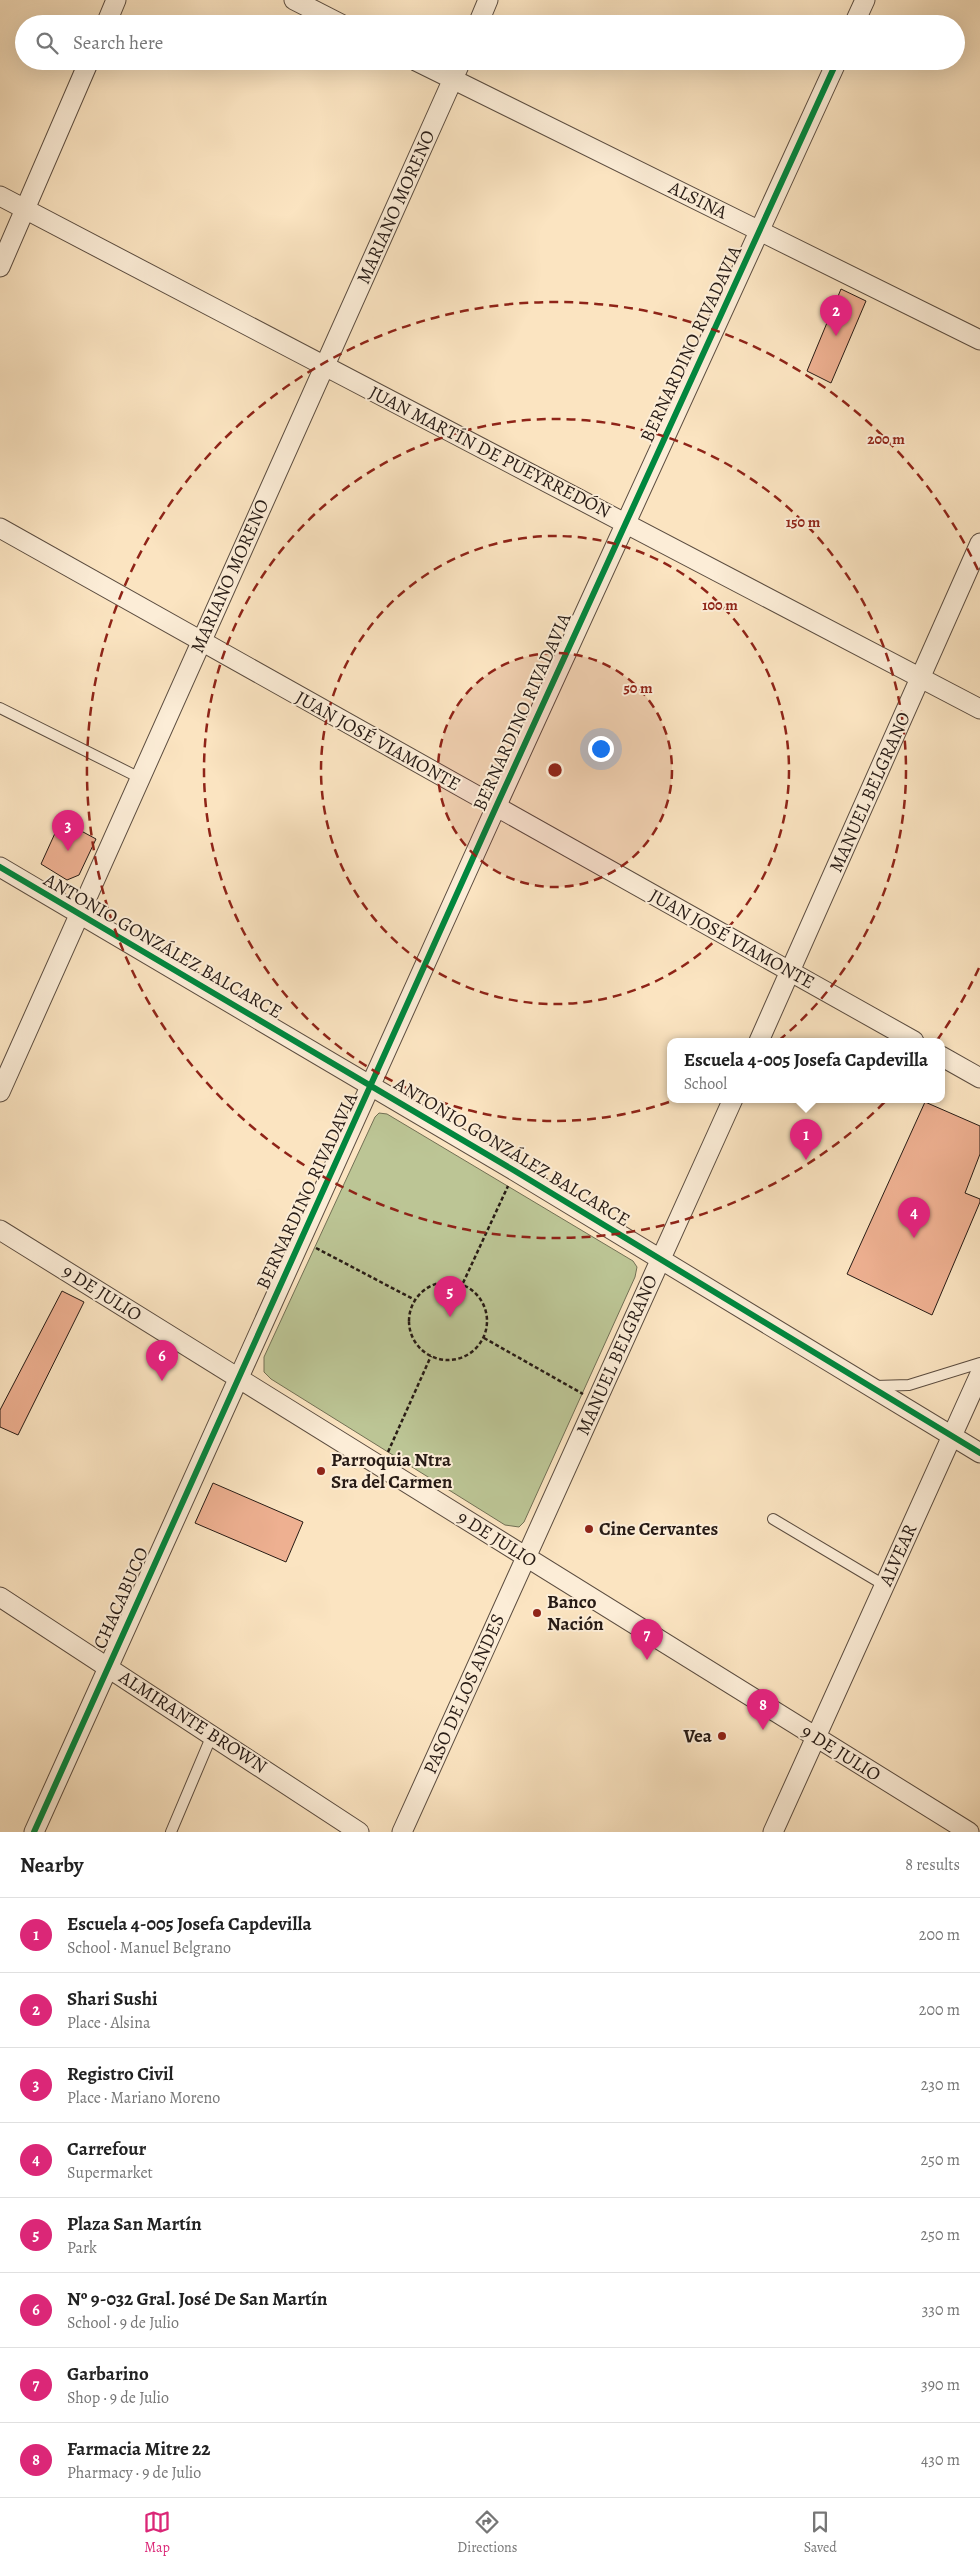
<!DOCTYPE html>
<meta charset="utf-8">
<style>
body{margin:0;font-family:Alegreya,serif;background:#f6f6f6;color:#222}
.you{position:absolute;left:600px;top:748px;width:18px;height:18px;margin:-12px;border:4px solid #fff;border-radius:50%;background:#1a73e8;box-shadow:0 0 0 8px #1a73e833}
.badge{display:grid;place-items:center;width:32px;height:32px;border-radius:50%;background:#db2777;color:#fff;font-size:16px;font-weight:700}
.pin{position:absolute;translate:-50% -41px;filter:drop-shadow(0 1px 2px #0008)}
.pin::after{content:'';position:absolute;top:26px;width:18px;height:15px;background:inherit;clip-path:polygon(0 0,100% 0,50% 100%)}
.popup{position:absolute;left:667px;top:1038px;width:278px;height:65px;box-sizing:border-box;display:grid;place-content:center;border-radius:10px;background:#fff;filter:drop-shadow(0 1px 4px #0005);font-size:16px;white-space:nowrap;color:#767676}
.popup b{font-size:19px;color:#222}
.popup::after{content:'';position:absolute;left:50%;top:100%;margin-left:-10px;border:10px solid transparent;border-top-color:#fff}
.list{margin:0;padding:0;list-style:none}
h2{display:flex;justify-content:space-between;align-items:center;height:65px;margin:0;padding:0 20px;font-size:21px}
h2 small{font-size:16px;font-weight:400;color:#767676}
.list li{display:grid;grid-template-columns:32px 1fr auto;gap:15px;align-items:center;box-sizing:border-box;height:75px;padding:0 20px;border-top:1px solid #e0e0e0}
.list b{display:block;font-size:19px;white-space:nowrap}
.list p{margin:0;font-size:16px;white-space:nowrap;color:#767676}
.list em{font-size:16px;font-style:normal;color:#767676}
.icon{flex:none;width:28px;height:28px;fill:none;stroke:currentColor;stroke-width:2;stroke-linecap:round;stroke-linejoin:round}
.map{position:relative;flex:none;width:980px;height:1832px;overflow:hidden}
.search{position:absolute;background:#fff;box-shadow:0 5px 20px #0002;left:15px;right:15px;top:15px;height:55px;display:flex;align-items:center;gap:12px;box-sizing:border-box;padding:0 18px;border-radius:28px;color:#767676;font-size:19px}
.sheet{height:665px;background:#fff}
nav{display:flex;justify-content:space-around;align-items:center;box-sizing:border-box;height:70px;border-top:1px solid #e0e0e0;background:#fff;font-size:14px;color:#767676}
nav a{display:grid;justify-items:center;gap:2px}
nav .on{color:#db2777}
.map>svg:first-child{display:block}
.green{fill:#bcc595;stroke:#727055}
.building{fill:#eeb091;stroke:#271b15}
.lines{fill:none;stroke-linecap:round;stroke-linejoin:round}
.lane-casing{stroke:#5c4d40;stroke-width:12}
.street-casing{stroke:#5c4d40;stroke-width:21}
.path{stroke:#271b15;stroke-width:2.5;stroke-dasharray:4 2.5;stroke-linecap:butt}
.lane{stroke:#fcedd7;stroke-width:10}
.street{stroke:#fcedd7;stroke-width:19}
.cycleway-casing{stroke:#fcedd7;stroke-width:9}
.cycleway{stroke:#00873e;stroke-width:6}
.ring{fill:none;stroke:#8f2418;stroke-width:2.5;stroke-dasharray:9 6}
.poi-dot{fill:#8f2418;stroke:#fcedd7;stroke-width:2}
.labels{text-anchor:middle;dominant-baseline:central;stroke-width:4;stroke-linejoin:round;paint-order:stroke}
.street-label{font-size:19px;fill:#271b15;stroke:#fcedd7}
.poi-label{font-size:19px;font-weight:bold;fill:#271b15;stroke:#fcedd7;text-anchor:start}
.centre{fill:#8f2418;stroke:#fcedd7;stroke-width:2.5}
.ring-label{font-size:15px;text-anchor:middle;font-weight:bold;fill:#8f2418;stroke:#fcedd7;stroke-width:4;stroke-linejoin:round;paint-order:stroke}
</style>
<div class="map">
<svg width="980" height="1832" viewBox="0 0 980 1832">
<rect width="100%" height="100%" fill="#fbe4c1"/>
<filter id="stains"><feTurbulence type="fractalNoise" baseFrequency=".004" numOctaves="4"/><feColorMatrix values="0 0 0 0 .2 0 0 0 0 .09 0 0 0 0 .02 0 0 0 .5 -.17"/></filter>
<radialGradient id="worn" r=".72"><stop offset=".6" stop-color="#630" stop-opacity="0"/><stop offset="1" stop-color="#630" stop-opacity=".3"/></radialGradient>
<path class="green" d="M379 1113 387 1114 633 1261 637 1267 635 1277 524 1522 519 1527 505 1525 271 1379 264 1372V1357L375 1117Z"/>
<path class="building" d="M841 289 866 301 831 383 807 371Z
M61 820 96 839 79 875 67 880 41 864Z
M925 1102 980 1126V1154L965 1193 980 1199V1202L932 1315 847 1274Z
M62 1291 84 1302 18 1435 0 1427V1410Z
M213 1483 303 1522 286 1562 195 1523Z"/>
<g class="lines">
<g class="lane-casing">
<path id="lane" d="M0 708 140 778
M875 1386 909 1385 980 1363
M773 1519 884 1585
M171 1832 212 1735"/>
</g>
<g class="street-casing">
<path id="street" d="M294 0 341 24
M106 24 116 0
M478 24 488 0
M854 24 865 0
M416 61 980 340
M0 196 980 709
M0 267 89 61
M0 528 914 1041
M0 867 515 1171 980 1453
M759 1041 980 543
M941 1056 980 1078
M0 1092 461 61
M0 1230 969 1832
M0 1597 359 1832
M34 1832 496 807 837 61
M402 1832 733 1099
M773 1832 980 1374"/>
</g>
<path class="path" d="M316 1248 415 1300
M409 1321a39 39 0 1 1 78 0a39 39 0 1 1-78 0Z
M463 1283 508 1186
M484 1338 583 1394
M388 1452 431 1356"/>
<use href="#lane" class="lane"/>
<use href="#street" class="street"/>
<g class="cycleway-casing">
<path id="cycleway" d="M0 867 515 1171 980 1453
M34 1832 496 807 837 61"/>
</g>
<use href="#cycleway" class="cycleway"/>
</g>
<circle cx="555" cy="770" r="117" fill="#8f2418" fill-opacity=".12"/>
<g class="ring">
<circle cx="555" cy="770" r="117"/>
<circle cx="555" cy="770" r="234"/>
<circle cx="555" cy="770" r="351"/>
<path d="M979 968A468 468 0 1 1 979 572"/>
</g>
<g class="poi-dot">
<circle cx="321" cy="1471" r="5"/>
<circle cx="589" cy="1529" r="5"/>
<circle cx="537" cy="1613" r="5"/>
<circle cx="722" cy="1736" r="5"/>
</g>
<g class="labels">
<g class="street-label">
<text transform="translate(698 200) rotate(26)">ALSINA</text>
<text transform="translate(396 207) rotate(-66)">MARIANO MORENO</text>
<text transform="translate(691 344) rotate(-65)">BERNARDINO RIVADAVIA</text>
<text transform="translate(490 452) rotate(27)">JUAN MARTÍN DE PUEYRREDÓN</text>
<text transform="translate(230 576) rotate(-66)">MARIANO MORENO</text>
<text transform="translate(522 712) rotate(-66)">BERNARDINO RIVADAVIA</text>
<text transform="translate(378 741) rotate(29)">JUAN JOSÉ VIAMONTE</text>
<text transform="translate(870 792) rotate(-66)">MANUEL BELGRANO</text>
<text transform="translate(732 939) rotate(29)">JUAN JOSÉ VIAMONTE</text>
<text transform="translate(163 946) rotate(30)">ANTONIO GONZÁLEZ BALCARCE</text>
<text transform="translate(512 1152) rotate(31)">ANTONIO GONZÁLEZ BALCARCE</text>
<text transform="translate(307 1191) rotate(-65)">BERNARDINO RIVADAVIA</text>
<text transform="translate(102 1293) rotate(32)">9 DE JULIO</text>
<text transform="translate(617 1355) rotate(-66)">MANUEL BELGRANO</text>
<text transform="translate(497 1539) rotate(32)">9 DE JULIO</text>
<text transform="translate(898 1555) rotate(-66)">ALVEAR</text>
<text transform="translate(121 1598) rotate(-66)">CHACABUCO</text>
<text transform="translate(464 1694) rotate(-66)">PASO DE LOS ANDES</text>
<text transform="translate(193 1722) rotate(33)">ALMIRANTE BROWN</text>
<text transform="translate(841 1753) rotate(32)">9 DE JULIO</text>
</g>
<g class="poi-label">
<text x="331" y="1460">Parroquia Ntra<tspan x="331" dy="22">Sra del Carmen</tspan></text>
<text x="599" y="1529">Cine Cervantes</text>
<text x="547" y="1602">Banco<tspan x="547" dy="22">Nación</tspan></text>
<text x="712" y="1736" text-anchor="end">Vea</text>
</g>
</g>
<circle cx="555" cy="770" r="8" class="centre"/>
<g class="ring-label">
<text x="886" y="444">200 m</text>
<text x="803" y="527">150 m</text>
<text x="720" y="610">100 m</text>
<text x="638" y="693">50 m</text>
</g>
<rect width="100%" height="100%" filter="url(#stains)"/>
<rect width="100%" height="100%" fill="url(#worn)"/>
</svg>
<div class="you"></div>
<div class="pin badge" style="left:806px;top:1160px">1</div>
<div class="popup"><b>Escuela 4-005 Josefa Capdevilla</b>School</div>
<div class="pin badge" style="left:836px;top:336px">2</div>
<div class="pin badge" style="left:68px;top:851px">3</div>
<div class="pin badge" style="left:914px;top:1238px">4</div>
<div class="pin badge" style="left:450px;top:1317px">5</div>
<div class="pin badge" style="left:162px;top:1381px">6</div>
<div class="pin badge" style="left:647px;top:1660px">7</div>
<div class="pin badge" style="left:763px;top:1730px">8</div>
<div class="search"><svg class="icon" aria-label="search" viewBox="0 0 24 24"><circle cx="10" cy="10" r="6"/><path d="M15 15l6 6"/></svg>Search here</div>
</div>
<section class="sheet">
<h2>Nearby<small>8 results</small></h2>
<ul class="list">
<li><span class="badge">1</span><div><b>Escuela 4-005 Josefa Capdevilla</b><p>School · Manuel Belgrano</p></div><em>200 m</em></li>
<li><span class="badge">2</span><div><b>Shari Sushi</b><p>Place · Alsina</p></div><em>200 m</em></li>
<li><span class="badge">3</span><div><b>Registro Civil</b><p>Place · Mariano Moreno</p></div><em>230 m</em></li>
<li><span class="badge">4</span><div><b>Carrefour</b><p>Supermarket</p></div><em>250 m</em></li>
<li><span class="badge">5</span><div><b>Plaza San Martín</b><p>Park</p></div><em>250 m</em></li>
<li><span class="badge">6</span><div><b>Nº 9-032 Gral. José De San Martín</b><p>School · 9 de Julio</p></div><em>330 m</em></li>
<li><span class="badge">7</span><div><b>Garbarino</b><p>Shop · 9 de Julio</p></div><em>390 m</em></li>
<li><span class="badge">8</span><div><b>Farmacia Mitre 22</b><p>Pharmacy · 9 de Julio</p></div><em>430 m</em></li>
</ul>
</section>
<nav>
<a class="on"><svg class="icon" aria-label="map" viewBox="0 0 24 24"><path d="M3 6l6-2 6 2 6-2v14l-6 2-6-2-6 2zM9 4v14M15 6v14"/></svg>Map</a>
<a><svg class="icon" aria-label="directions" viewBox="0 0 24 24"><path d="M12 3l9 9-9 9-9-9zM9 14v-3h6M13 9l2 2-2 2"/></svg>Directions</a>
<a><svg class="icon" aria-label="saved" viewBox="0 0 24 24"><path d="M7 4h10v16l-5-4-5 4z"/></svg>Saved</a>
</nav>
